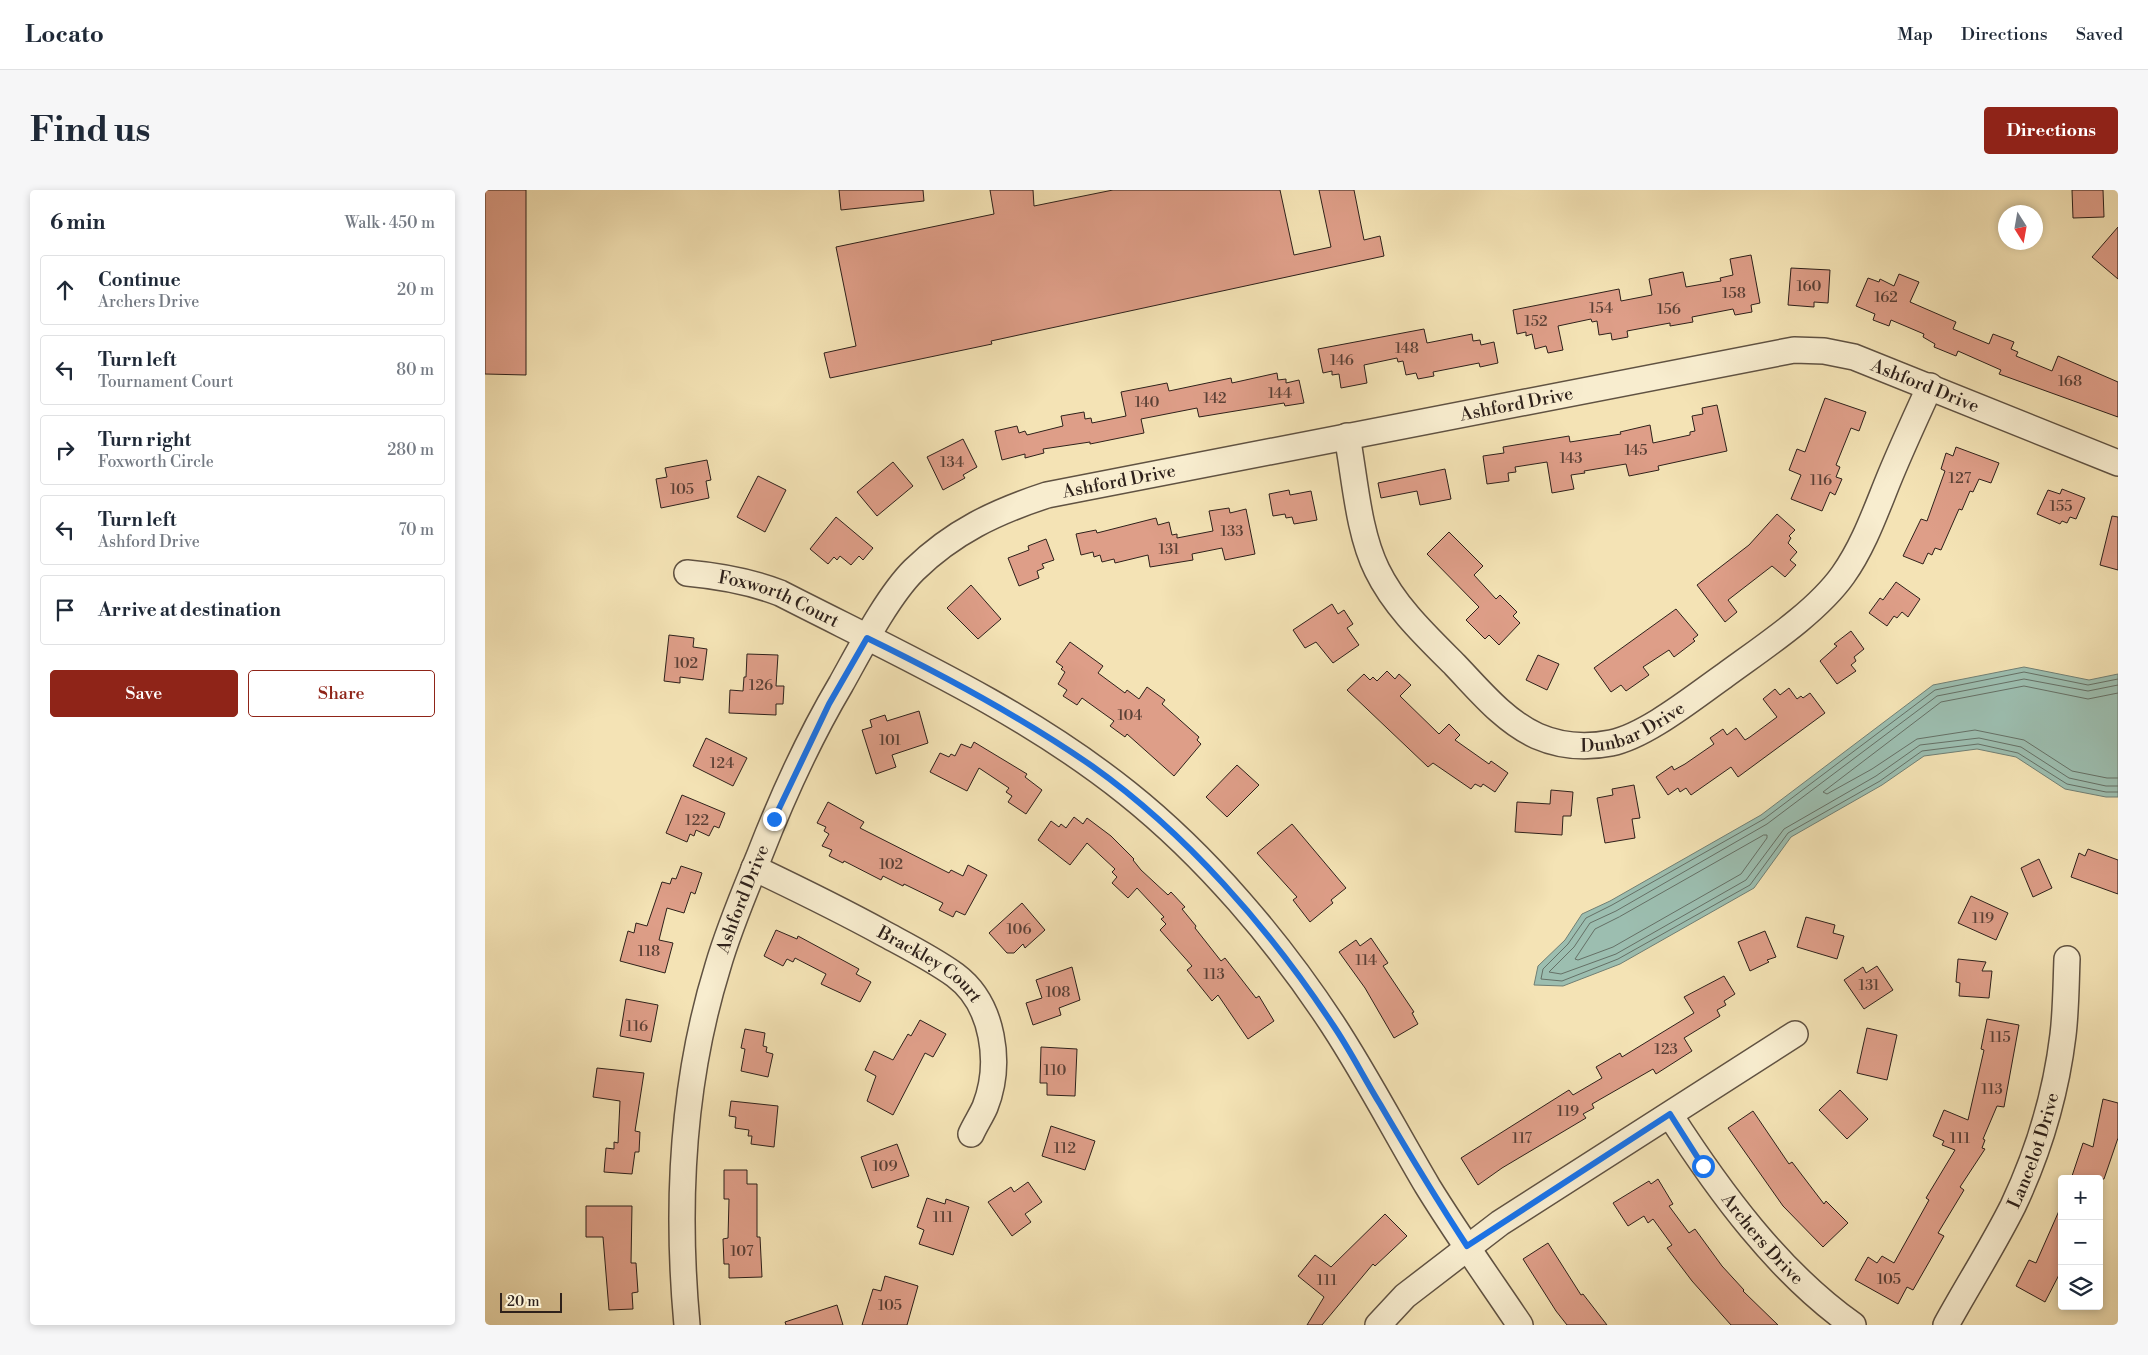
<!DOCTYPE html>
<meta charset="utf-8">
<style>
body{margin:0;font-family:"Libre Bodoni",serif;background:#f6f6f7;color:#1f2937}
.controls{position:absolute;right:15px;bottom:15px;display:grid;overflow:hidden;border-radius:5px;box-shadow:0 2px 8px #0003}
.controls button{width:45px;height:45px;display:grid;place-items:center;padding:0;border:0;border-bottom:1px solid #e0e1e3;background:#fff;color:#1f2937;font:25px sans-serif}
.compass{position:absolute;left:1513px;top:15px;width:45px;height:45px;border-radius:50%;background:#fff;box-shadow:0 2px 8px #0003;rotate:169deg}
.scale{position:absolute;left:15px;bottom:12px;width:62px;box-sizing:border-box;padding-left:5px;border:2px solid #2e211b;border-top:0;font-size:14px;line-height:18px;white-space:nowrap;color:#2e211b;-webkit-text-stroke:4px #f8edcf;paint-order:stroke}
.stop{position:absolute;width:15px;height:15px;margin:-11px;border:4px solid #1a73e8;border-radius:50%;background:#fff}
.stop.end{background:#1a73e8;border-color:#fff;box-shadow:0 1px 5px #0008}
.list{margin:0;padding:0;list-style:none}
h2{display:flex;justify-content:space-between;align-items:center;height:65px;margin:0;padding:0 20px;font-size:21px}
h2 small{font-size:16px;font-weight:400;color:#747a83}
.list li{display:grid;grid-template-columns:32px 1fr auto;gap:15px;align-items:center;box-sizing:border-box;height:70px;margin:0 10px 10px;padding:0 10px;border:1px solid #e0e1e3;border-radius:5px}
.list b{display:block;font-size:19px;white-space:nowrap}
.list p{margin:0;font-size:16px;white-space:nowrap;color:#747a83}
.list em{font-size:16px;font-style:normal;color:#747a83}
.actions{display:flex;gap:10px;padding:15px 20px}
.actions a{flex:1;padding:11px 0;border:1px solid #8f2418;border-radius:5px;text-align:center;font-size:18px;color:#8f2418}
.actions .main{background:#8f2418;color:#fff}
.icon{flex:none;width:28px;height:28px;fill:none;stroke:currentColor;stroke-width:2;stroke-linecap:round;stroke-linejoin:round}
.map{position:relative;flex:none;width:1633px;height:1135px;overflow:hidden;border-radius:5px}
header{display:flex;align-items:center;gap:30px;box-sizing:border-box;height:70px;padding:0 25px;background:#fff;border-bottom:1px solid #e0e1e3}
header strong{font-size:24px}
nav{display:flex;gap:28px;margin-inline-start:auto;font-size:18px}
.intro{display:flex;align-items:center;justify-content:space-between;box-sizing:border-box;height:120px;padding:0 30px}
h1{margin:0;font-size:35px}
.button{padding:12px 22px;border-radius:5px;background:#8f2418;color:#fff;font-size:18px;font-weight:700}
main{display:flex;gap:30px;padding:0 30px}
aside{flex:1;background:#fff;border-radius:5px;box-shadow:0 2px 8px #0003}
.map>svg:first-child{display:block}
.water{fill:#9cbeb0;stroke:#707f74}
.lines{fill:none;stroke-linecap:round;stroke-linejoin:round}
.shore{stroke:#657066;stroke-width:1}
.building{fill:#de9e88;stroke:#2e211b}
.minor-casing{stroke:#605242;stroke-width:28}
.minor{stroke:#f8edcf;stroke-width:25}
.route{stroke:#1a73e8;stroke-width:6}
.labels{text-anchor:middle;dominant-baseline:central;stroke-width:5;stroke-linejoin:round;paint-order:stroke}
.number-label{font-size:15px;fill:#5a4036}
.street-label{font-size:18px;fill:#2e211b;stroke:#f8edcf}
</style>
<header>
<strong>Locato</strong>
<nav><a>Map</a><a>Directions</a><a>Saved</a></nav>
</header>
<div class="intro"><h1>Find us</h1><a class="button">Directions</a></div>
<main>
<aside>
<h2>6 min<small>Walk · 450 m</small></h2>
<ul class="list">
<li><svg class="icon" aria-label="ahead" viewBox="0 0 24 24"><path d="M12 20V5M6 11l6-6 6 6"/></svg><div><b>Continue</b><p>Archers Drive</p></div><em>20 m</em></li>
<li><svg class="icon" aria-label="left" viewBox="0 0 24 24"><path d="M17 20v-9H6M10 6l-5 5 5 5"/></svg><div><b>Turn left</b><p>Tournament Court</p></div><em>80 m</em></li>
<li><svg class="icon" aria-label="right" viewBox="0 0 24 24"><path d="M7 20v-9h11M14 6l5 5-5 5"/></svg><div><b>Turn right</b><p>Foxworth Circle</p></div><em>280 m</em></li>
<li><svg class="icon" aria-label="left" viewBox="0 0 24 24"><path d="M17 20v-9H6M10 6l-5 5 5 5"/></svg><div><b>Turn left</b><p>Ashford Drive</p></div><em>70 m</em></li>
<li><svg class="icon" aria-label="arrive" viewBox="0 0 24 24"><path d="M6 21V4h12l-3 4 3 4H6"/></svg><div><b>Arrive at destination</b></div></li>
</ul>
<div class="actions"><a class="main">Save</a><a>Share</a></div>
</aside>
<div class="map">
<svg width="1633" height="1135" viewBox="0 0 1633 1135">
<rect width="100%" height="100%" fill="#f4e3b5"/>
<filter id="stains"><feTurbulence type="fractalNoise" baseFrequency=".004" numOctaves="4"/><feColorMatrix values="0 0 0 0 .2 0 0 0 0 .09 0 0 0 0 .02 0 0 0 .5 -.17"/></filter>
<radialGradient id="worn" r=".72"><stop offset=".6" stop-color="#630" stop-opacity="0"/><stop offset="1" stop-color="#630" stop-opacity=".3"/></radialGradient>
<path class="water" d="M1539 477 1604 490 1633 484V607H1621L1580 599 1531 567 1492 559 1439 566 1397 595 1306 647 1269 698 1135 774 1078 796 1049 795 1053 776 1080 750 1097 724 1125 711 1276 625 1448 495Z"/>
<g class="lines">
<path class="shore" d="M1633 489 1603 495 1539 482 1450 500 1279 629 1127 715 1101 728 1083 754 1058 779 1056 789 1077 791 1133 769 1265 695 1303 643 1395 591 1437 561 1493 554 1533 563 1582 594 1621 602H1633
M1633 495 1603 501 1539 489 1452 506 1282 634 1131 721 1105 733 1089 757 1064 782 1076 784 1131 764 1261 690 1299 639 1391 586 1435 555 1494 548 1536 557 1584 588 1621 596H1633
M1633 503 1603 509 1539 496 1456 512 1338 602 1342 604 1387 579 1432 549 1490 540 1539 550 1587 581 1622 588H1633
M1279 645H1282V648L1256 684 1128 757 1093 770 1090 769 1110 739 1134 727Z"/>
</g>
<path class="building" d="M0 0H41V185L0 184Z
M354 0H438L439 11 356 20Z
M505 0H548L549 16 628 0H795L809 65 846 57 834 0H869L879 50 895 46 899 66 506 151 507 154 345 188 339 163 371 156 351 57 509 24Z
M1587 0H1618L1619 27 1588 28Z
M1633 37V89L1607 67Z
M1266 65 1275 113 1266 115 1267 122 1250 125 1248 119 1207 127 1208 132 1185 136V133L1142 141 1143 147 1127 150 1126 143 1114 145 1112 131 1107 132 1106 129 1073 136 1078 160 1063 163 1061 156 1050 159 1047 144 1041 146V142L1032 144 1028 120 1134 99 1136 111 1167 105 1164 89 1198 82 1201 97 1236 91 1235 88 1248 85 1245 69Z
M1306 78 1345 80 1343 113 1329 112V117L1303 115Z
M1414 84 1434 92 1425 112 1471 132 1468 139 1504 154 1508 144 1529 152 1526 159 1533 162 1531 166 1567 181 1573 166 1633 192V227L1514 184 1516 180 1473 161 1471 166 1449 157 1450 154 1438 147 1439 144 1406 130 1404 136 1388 130 1390 124 1371 116 1383 88 1394 92 1395 89 1409 96Z
M939 139 942 153 987 144 988 151 995 150 996 155 1009 152 1013 173 995 177 994 173 948 182 949 186 933 189 931 183 921 185 918 171 913 172 912 168 879 175 882 193 856 198 854 184 847 185V181L838 183 833 159Z
M792 183 793 190 801 189V193L814 190 819 213 800 216 799 213 714 227 712 218 656 229 659 243 605 254V252L558 259 559 263 540 268V264L517 270 510 241 532 236 534 243 540 241 542 245 578 236 576 226 599 222 600 229 606 228 607 233 641 226 636 202 682 193 684 201 746 188 747 193Z
M1340 208 1381 222 1374 241 1366 238 1351 275 1355 277 1351 287 1357 289 1350 305 1345 302 1337 321 1306 309 1316 285 1304 280 1312 259 1320 262Z
M1232 215 1242 261 1173 276 1174 280 1144 286 1141 274 1099 281 1100 283 1086 285 1089 299 1067 303 1062 272 1030 277 1031 282 1023 283 1024 291 1002 294 998 266 1019 263 1018 257 1084 246 1085 252 1136 244 1135 242 1165 235 1168 253 1205 245V242L1210 241 1207 226 1218 224 1217 218Z
M478 249 492 277 478 285 480 288 458 300 442 267Z
M1471 257 1514 273 1506 293 1494 289 1488 302 1485 301 1477 320 1474 319 1456 360 1450 358 1447 365 1443 363 1438 374 1418 366 1436 329 1442 331 1460 281 1456 279 1461 263 1468 266Z
M222 270 226 290 221 291 224 308 176 318 171 289 182 287 180 278Z
M408 272 428 296 392 326 372 302Z
M960 279 966 309 935 315 932 301 896 308 893 293Z
M273 286 301 300 280 342 252 327Z
M1577 299 1600 308 1591 329 1585 327 1582 333 1577 331 1575 334 1552 324 1563 300 1575 304Z
M804 300 805 305 826 301 832 330 809 334 807 327 801 328 800 324 788 326 784 304Z
M744 318 745 323 761 319 770 364 740 370 737 358 707 364 708 370 665 377 663 365 630 373 629 369 617 372 615 365 609 367 608 362 596 365 591 344 611 340 612 343 671 328 673 335 684 332 687 345 692 344V348L728 341 724 321Z
M1292 324 1310 340 1304 346 1306 348 1303 353 1312 362 1305 370 1311 375 1300 387 1287 376 1243 410 1252 422 1240 432 1212 395 1264 355Z
M1627 326 1633 327V380L1615 375Z
M351 327 388 358 378 370 374 366 366 375 355 366 352 370 349 367 343 374 325 359Z
M964 342 998 376 989 385 1011 409 1015 405 1032 422 1028 426 1035 433 1014 455 1004 445 1000 449 981 430 994 417 942 364Z
M561 349 569 370 557 374 559 378 552 381 554 388 534 396 523 368 544 360 543 356Z
M1411 392 1435 409 1423 427 1417 422 1412 428 1409 426 1402 436 1384 423 1395 408 1398 410Z
M486 395 516 429 493 449 462 418Z
M847 414 853 424 859 420 868 434 862 438 874 455 848 473 831 452 820 458 808 440Z
M1191 419 1213 445 1208 449 1210 451 1189 467 1184 460 1158 477 1164 485 1141 501 1136 495 1126 502 1109 478Z
M1366 441 1379 459 1369 467 1371 471 1366 475 1371 481 1352 494 1335 471 1352 456 1349 454Z
M184 445 209 448 208 457 222 459 218 490 195 487V493L179 491Z
M585 452 618 476 613 483 640 503 642 500 654 509 662 497 680 510 677 514 714 547 712 550 716 554 689 586 642 544 640 547 625 536 629 531 597 508 592 515 578 506 582 500 573 494 580 482 576 479 578 477 571 472Z
M262 464 293 465 291 496H299L298 514H291V525L244 523 245 500 258 501 259 487H261Z
M1053 465 1074 474 1062 500 1041 490Z
M902 481 910 489 914 484 926 495 915 506 954 544 964 534 975 545 970 550 1004 574 1006 571 1023 583 1010 602 998 594 996 597 990 594 986 599 948 573 943 577 862 500 879 484 885 490 888 487 892 491Z
M1304 498 1312 509 1316 506 1318 508 1325 503 1340 523 1253 587 1246 577 1206 605 1201 598 1195 602 1193 598 1183 605 1171 587 1187 576 1189 580 1200 574 1229 554 1225 548 1238 539 1242 545 1251 538 1260 550 1265 547 1292 527 1278 509 1290 499 1295 505Z
M434 521 443 553 407 565 411 577 391 584 377 540 387 537 385 530 400 525 402 531Z
M221 548 262 568 248 596 208 576Z
M489 552 542 584 540 587 557 600 541 624 523 612 527 606 521 602 524 598 494 578 482 601 445 582 455 563 464 567 466 564 470 566 476 554 486 558Z
M752 575 774 595 742 627 721 607Z
M1149 595 1155 628 1147 629 1150 648 1120 653 1112 608 1128 605 1127 599Z
M1066 600 1088 602 1086 626H1078L1077 645 1030 642 1032 612 1065 614Z
M197 605 240 623 234 638 229 636 224 646 211 640 209 646 205 644 202 652 181 643Z
M343 612 379 632 375 638 464 683 466 680 478 686 483 675 502 685 480 725 471 721 468 727 454 720 458 713 419 694 418 696 398 686 396 690 359 671 358 673 344 666 347 660 337 656 344 644 339 641 341 637 332 633Z
M589 627 598 634 602 628 626 646 649 669 648 670 656 680 683 705 686 702 700 717 697 719 711 736 710 738 736 771 740 768 771 808 774 806 789 831 763 849 733 805 727 811 702 780 707 776 675 740 681 734 676 729 679 727 652 698 643 708 627 693 632 687 627 682 630 679 602 653 585 675 553 650 566 631 574 637 576 634 581 638Z
M807 634 861 698 846 710 848 713 825 732 808 710 812 707 772 663Z
M1603 659 1633 670V704L1586 687 1594 663 1600 666Z
M1554 669 1567 698 1548 707 1536 678Z
M196 676 217 683 210 704 206 702 199 723 182 718 174 750 188 753 180 783 135 771 143 741 149 743 151 733 162 736 177 692 185 694 187 688 191 689Z
M1486 706 1523 723 1511 750 1473 733Z
M537 713 560 740 540 758 538 754 529 763H522L504 743Z
M1321 727 1350 735 1348 743 1359 746 1352 769 1312 757Z
M291 740 312 749 313 746 374 779 371 784 386 792 375 812 336 794 341 784 310 768 308 772 302 769 298 776 279 766Z
M1280 741 1291 767 1282 770 1284 772 1265 781 1253 752Z
M886 748 903 773 898 776 929 822 927 823 933 834 909 848 880 798 854 762 871 750 875 756Z
M1473 769 1501 772 1497 781H1507L1504 808 1474 806 1475 793 1471 792Z
M1392 776 1408 800 1379 819 1359 790 1378 777 1381 783Z
M587 777 595 810 574 818 576 825 548 835 541 813 557 808 551 790Z
M1239 786 1250 804 1239 811 1241 815 1232 820 1235 826 1199 848 1207 861 1171 884 1168 879 1107 914 1109 918 1098 924 1101 928 1017 978 993 995 976 968 1084 900 1088 905 1117 888 1111 877 1135 863 1137 867 1209 823 1199 807Z
M141 809 173 815 166 852 135 846Z
M1502 829 1534 835 1519 917 1512 916 1498 949 1500 950 1497 958 1500 959 1475 997 1479 1000 1453 1043 1459 1046 1428 1100 1422 1097 1413 1114 1370 1090 1383 1067 1392 1073 1397 1066 1409 1073 1444 1010 1441 1008 1470 960 1457 955 1459 951 1448 946 1459 920 1483 930 1499 860 1496 859Z
M435 830 461 844 448 867 440 863 408 925 382 911 391 886 380 880 389 861 408 870 423 844 426 846Z
M1382 838 1412 845 1402 890 1372 883Z
M260 839 280 843 278 856 282 857 281 862 288 864 283 887 256 881 260 859 256 858Z
M556 857 592 859 590 906 562 905V893H555Z
M112 878 159 883 150 941 155 942 154 962H150L147 984 119 982 121 958 129 959V952L133 953 135 911 108 907Z
M1355 900 1383 929 1362 949 1334 920Z
M1618 909 1633 913V948L1619 989H1586L1598 953 1608 957Z
M246 911 293 916 289 957 266 954 267 946H263L264 940 250 938 251 927 244 926Z
M1268 921 1304 974 1307 972 1339 1014 1341 1011 1363 1033 1338 1057 1298 1016 1243 938Z
M566 936 610 951 600 980 557 966Z
M412 954 424 986 387 998 376 967Z
M239 980H262V994H272V1047H275L277 1087 244 1088V1074H239L238 1049 243 1048 244 1009H239Z
M1173 989 1188 1014 1184 1016 1204 1043 1210 1039 1237 1076 1259 1100 1258 1101 1293 1135H1246L1207 1091 1182 1058 1187 1055 1168 1029 1163 1033 1159 1026 1143 1036 1128 1013 1164 991 1166 994Z
M543 992 557 1012 540 1024 546 1032 527 1046 503 1012 526 997 529 1002Z
M442 1008 460 1014 461 1009 484 1017 468 1065 434 1054 439 1040 432 1037Z
M1577 1014V1079L1560 1112 1531 1096 1544 1070 1551 1073Z
M101 1016H147L146 1073H151L153 1102 147 1103 148 1119 124 1120 118 1047H101Z
M900 1024 922 1046 890 1076 888 1074 837 1135H822L839 1107 813 1086 830 1065 846 1077Z
M1063 1053 1096 1105 1098 1104 1122 1135H1082L1071 1121 1038 1069Z
M400 1086 433 1096 422 1135H377L388 1099 396 1101Z
M352 1115 358 1135H301L300 1132Z"/>
<g class="lines">
<g class="minor-casing">
<g id="minor">
<path id="s1" d="M862 246C870 288 873 342 892 380 910 417 941 446 970 475 994 500 1019 531 1052 546 1075 556 1101 558 1126 553 1161 546 1209 507 1239 486 1277 458 1331 423 1358 385 1378 357 1390 323 1403 291 1416 259 1431 227 1445 196"/>
<path id="s2" d="M202 383C235 386 264 391 295 403 414 464 537 519 642 603 721 666 793 751 848 835 882 887 911 943 943 997 972 1044 1004 1089 1035 1135"/>
<path id="s3" d="M269 678C313 699 356 720 398 743 422 756 448 769 470 785 509 814 517 874 500 917 496 926 490 935 486 944"/>
<path id="s4" d="M1185 925C1234 1001 1293 1082 1368 1135"/>
<path id="s5" d="M202 1135C191 1016 197 892 233 776 244 738 260 701 275 664 298 605 324 548 356 494 375 460 402 407 429 380 468 342 510 322 562 305L1309 160 1339 161 1369 167 1633 273"/>
<path d="M893 1135 920 1106 1015 1033 1310 844"/>
<path id="s6" d="M1461 1135C1483 1095 1508 1056 1528 1016 1553 963 1571 903 1578 845 1581 820 1581 794 1582 769"/>
</g>
</g>
<use href="#minor" class="minor"/>
</g>
<g class="lines">
<path class="route" d="M289 629 344 514 382 448C460 486 535 526 607 576 700 642 785 739 848 835 865 860 879 888 895 914 923 962 952 1010 982 1056L1185 924 1218 976"/>
</g>
<g class="labels">
<g class="number-label">
<text x="1324" y="96">160</text>
<text x="1249" y="103">158</text>
<text x="1401" y="107">162</text>
<text x="1116" y="118">154</text>
<text x="1184" y="119">156</text>
<text x="1051" y="131">152</text>
<text x="922" y="158">148</text>
<text x="857" y="170">146</text>
<text x="1585" y="191">168</text>
<text x="795" y="203">144</text>
<text x="730" y="208">142</text>
<text x="662" y="212">140</text>
<text x="1151" y="260">145</text>
<text x="1086" y="268">143</text>
<text x="467" y="272">134</text>
<text x="1475" y="288">127</text>
<text x="1336" y="290">116</text>
<text x="197" y="299">105</text>
<text x="1576" y="316">155</text>
<text x="747" y="341">133</text>
<text x="684" y="359">131</text>
<text x="201" y="473">102</text>
<text x="276" y="495">126</text>
<text x="645" y="525">104</text>
<text x="405" y="550">101</text>
<text x="237" y="573">124</text>
<text x="212" y="630">122</text>
<text x="406" y="674">102</text>
<text x="1498" y="728">119</text>
<text x="534" y="739">106</text>
<text x="164" y="761">118</text>
<text x="881" y="770">114</text>
<text x="729" y="784">113</text>
<text x="1384" y="795">131</text>
<text x="573" y="802">108</text>
<text x="152" y="836">116</text>
<text x="1515" y="847">115</text>
<text x="1181" y="859">123</text>
<text x="570" y="880">110</text>
<text x="1507" y="899">113</text>
<text x="1083" y="921">119</text>
<text x="1037" y="948">117</text>
<text x="1475" y="948">111</text>
<text x="580" y="958">112</text>
<text x="400" y="976">109</text>
<text x="458" y="1027">111</text>
<text x="257" y="1061">107</text>
<text x="1404" y="1089">105</text>
<text x="842" y="1090">111</text>
<text x="405" y="1115">105</text>
</g>
<g class="street-label">
<text stroke="none"><textPath href="#s5" startOffset="1859">Ashford Drive</textPath></text>
<text stroke="none"><textPath href="#s5" startOffset="1439">Ashford Drive</textPath></text>
<text stroke="none"><textPath href="#s5" startOffset="1034">Ashford Drive</textPath></text>
<text stroke="none"><textPath href="#s2" startOffset="96">Foxworth Court</textPath></text>
<text stroke="none"><textPath href="#s1" startOffset="471">Dunbar Drive</textPath></text>
<text stroke="none"><textPath href="#s5" startOffset="434">Ashford Drive</textPath></text>
<text stroke="none"><textPath href="#s3" startOffset="201">Brackley Court</textPath></text>
<text stroke="none"><textPath href="#s6" startOffset="196">Lancelot Drive</textPath></text>
<text stroke="none"><textPath href="#s4" startOffset="155">Archers Drive</textPath></text>
</g>
</g>
<rect width="100%" height="100%" filter="url(#stains)"/>
<rect width="100%" height="100%" fill="url(#worn)"/>
</svg>
<div class="controls">
<button>+</button>
<button>−</button>
<button><svg class="icon" aria-label="layers" viewBox="0 0 24 24"><path d="M12 4l9 5-9 5-9-5zM3 14l9 5 9-5"/></svg></button>
</div>
<svg class="compass" viewBox="-18 -18 36 36"><path d="M0-13l5 13h-10z" fill="#e53935"/><path d="M0 13l5-13h-10z" fill="#747a83"/></svg>
<div class="scale">20 m</div>
<div class="stop" style="left:1218px;top:976px"></div>
<div class="stop end" style="left:289px;top:629px"></div>
</div>
</main>
